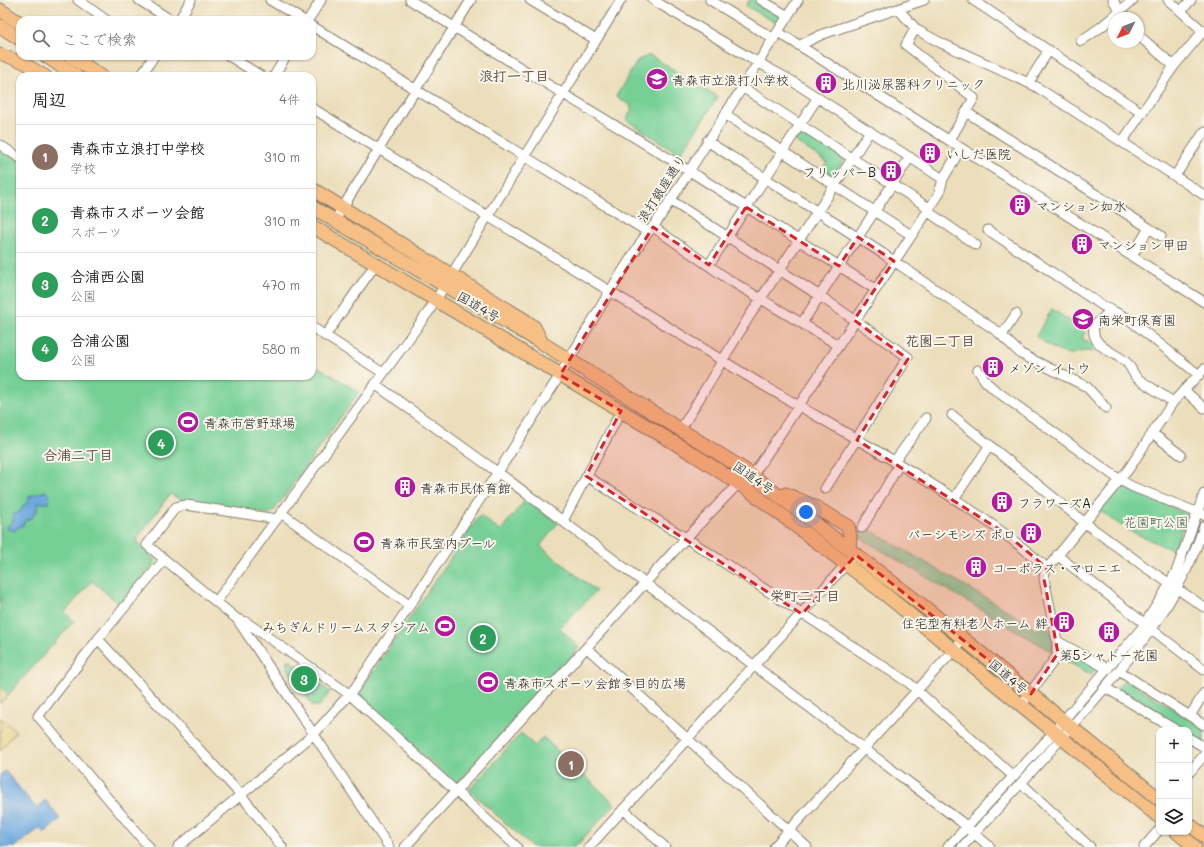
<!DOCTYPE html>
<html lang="ja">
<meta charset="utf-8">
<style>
body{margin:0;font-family:Mali,"Klee One",sans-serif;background:#f6f6f6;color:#202124}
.controls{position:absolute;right:12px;bottom:12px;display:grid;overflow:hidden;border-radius:8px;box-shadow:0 1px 3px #0004}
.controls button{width:36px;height:36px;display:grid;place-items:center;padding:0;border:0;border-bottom:1px solid #e0e0e0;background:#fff;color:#202124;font:20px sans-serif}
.compass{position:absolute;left:1108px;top:12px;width:36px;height:36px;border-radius:50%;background:#fff;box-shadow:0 1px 3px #0004;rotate:228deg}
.you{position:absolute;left:806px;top:512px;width:14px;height:14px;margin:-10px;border:3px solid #fff;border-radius:50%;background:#1a73e8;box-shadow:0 0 0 6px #1a73e833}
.badge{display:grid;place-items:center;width:26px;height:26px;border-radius:50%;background:#0b8043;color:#fff;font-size:13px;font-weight:700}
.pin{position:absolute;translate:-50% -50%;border:2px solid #fff;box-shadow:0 1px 4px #0006}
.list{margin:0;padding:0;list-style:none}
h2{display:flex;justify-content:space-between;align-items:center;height:52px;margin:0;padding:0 16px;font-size:17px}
h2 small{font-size:13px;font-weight:400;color:#757577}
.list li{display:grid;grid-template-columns:26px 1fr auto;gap:12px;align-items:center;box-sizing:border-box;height:64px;padding:0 16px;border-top:1px solid #e0e0e0}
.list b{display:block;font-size:15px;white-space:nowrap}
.list p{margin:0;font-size:13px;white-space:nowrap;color:#757577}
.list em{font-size:13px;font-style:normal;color:#757577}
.icon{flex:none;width:22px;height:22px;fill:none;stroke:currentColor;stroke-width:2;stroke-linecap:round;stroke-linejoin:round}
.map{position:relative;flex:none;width:1204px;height:847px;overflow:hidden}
.search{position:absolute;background:#fff;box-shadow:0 1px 3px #0004;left:16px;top:16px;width:300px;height:44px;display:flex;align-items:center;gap:10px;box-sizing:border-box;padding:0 14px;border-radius:12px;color:#757577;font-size:15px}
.panel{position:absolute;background:#fff;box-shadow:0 1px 3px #0004;left:16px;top:72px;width:300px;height:308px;border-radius:12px}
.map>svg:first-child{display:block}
.green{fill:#76d096;stroke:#497659}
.sand{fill:#eeda9e;stroke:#857b5d}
.water{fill:#6fa9df;stroke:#46627e}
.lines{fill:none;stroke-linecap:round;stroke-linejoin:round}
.minor-casing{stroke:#847d6c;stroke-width:11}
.major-casing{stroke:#847d6c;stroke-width:13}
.highway-casing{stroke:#847d6c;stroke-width:15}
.minor{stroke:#fff;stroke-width:9}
.major{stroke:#f5bf86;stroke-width:11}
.highway{stroke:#f5bf86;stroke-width:13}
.marked{fill:#d62828;fill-opacity:0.2;stroke:#d62828;stroke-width:3;stroke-dasharray:8 5;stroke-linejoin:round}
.labels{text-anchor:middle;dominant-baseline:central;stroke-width:4;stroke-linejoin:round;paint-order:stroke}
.poi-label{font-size:13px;fill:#1c1c1c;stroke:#fbf7ec;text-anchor:start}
.street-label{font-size:13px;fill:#1c1c1c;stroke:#fbf7ec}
.park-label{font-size:13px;fill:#3c5b47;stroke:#fbf7ec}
.neighbourhood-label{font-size:14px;font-weight:bold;fill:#5e4c45;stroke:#fbf7ec}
</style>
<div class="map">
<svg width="1204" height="847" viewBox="0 0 1204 847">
<rect width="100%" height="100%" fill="#fbf7ec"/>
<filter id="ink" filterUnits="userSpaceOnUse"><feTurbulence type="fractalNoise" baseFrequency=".025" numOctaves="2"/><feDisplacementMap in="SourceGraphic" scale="8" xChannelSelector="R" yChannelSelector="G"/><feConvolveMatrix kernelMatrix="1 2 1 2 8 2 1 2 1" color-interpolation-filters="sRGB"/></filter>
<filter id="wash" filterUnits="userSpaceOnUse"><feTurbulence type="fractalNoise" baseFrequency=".012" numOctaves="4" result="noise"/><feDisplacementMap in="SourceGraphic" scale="16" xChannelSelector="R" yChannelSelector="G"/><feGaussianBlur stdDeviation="0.9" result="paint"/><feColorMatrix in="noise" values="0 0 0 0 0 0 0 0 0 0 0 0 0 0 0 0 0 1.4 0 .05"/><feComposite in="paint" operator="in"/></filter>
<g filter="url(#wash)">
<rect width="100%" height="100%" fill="#ecdebb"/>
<path class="green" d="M749 0H757L783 15 778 24 746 6Z
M650 55 718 97 680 154 626 120 631 111V106L616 96 638 60Z
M800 128 844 156V159L831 179 820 172 827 162 793 140Z
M0 148 20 161V376H312V363L359 392 273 512 267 514 182 500 170 494 136 540 156 562 119 604 92 581 65 612 74 621 0 704Z
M1052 309 1082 329 1085 333 1082 338 1094 345 1092 352C1083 349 1078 354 1069 354 1060 354 1042 342 1036 336Z
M1121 485 1187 514 1174 551 1126 529 1099 510Z
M526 499 558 523 540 546 596 591 560 628 579 648 458 783 453 782 357 695 480 515 500 531Z
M865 527 1010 612 1036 630 1043 624 1052 633 1054 653 859 537Z
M1061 645 1099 664 1091 675 1062 658Z
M287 660H290L330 692 319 706H313L287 668Z
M1125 679 1204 728V744L1189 735V730H1181L1115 691Z
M521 733 535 746 543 737 615 804 575 847H532L469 790Z"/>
<path class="sand" d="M0 687 8 695 0 704Z
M0 718 16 731 0 751Z"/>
<path class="water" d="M46 491 50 497 48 503H38L37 512 33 513V517L25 521 22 526 18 527 15 531 7 529 8 525 14 521 12 520 14 517 12 515 20 512 23 506 27 503 30 496Z
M5 771 37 809 45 800 60 819 45 833 40 828 15 847H0V775Z"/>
</g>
<g filter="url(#ink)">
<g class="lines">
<g class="minor-casing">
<path id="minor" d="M78 0 106 20
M139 0 171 20
M270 0 303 20
M410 0 696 175 875 289
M530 0 596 40
M653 0 750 58 792 81 943 179
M710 0 774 39
M761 0 788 16
M973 0 1142 113
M1113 0 1124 18
M1168 0 1203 31
M898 9 917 30 941 43 1035 86 1204 195
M1181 11 1191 0
M179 20 191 0
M308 20 321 0
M312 26 648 232
M915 29 906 45 974 98 950 140
M778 32 1204 302
M1138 35 1174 66
M1081 41 1101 27 1133 0
M800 45 823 34 924 0
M229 56 261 76
M141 76 154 56
M274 76 286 56
M1029 82 1049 50
M742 87 929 208
M312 108C457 196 601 287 746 375 848 436 957 490 1047 568
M966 112 1149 228 1132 256
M725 114 911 235
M707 141 882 253 998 332 1021 354 1087 387 1106 408
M1122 142 1174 66 1204 30
M0 145 20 158
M1175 176 1204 132
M670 200 820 296 908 357 825 489
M927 211 976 245
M335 220 471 0
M653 227 731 281 838 345
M1149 228 1161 236
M988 230 1103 306 1127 318 1199 375
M709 265 818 97
M1111 310 1094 326C1090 347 1115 352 1126 362 1131 366 1132 373 1137 378L1173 402
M802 323 910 157
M312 327 383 373
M1002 335 1016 314
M325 336 375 265
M978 370 986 382 995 390 1120 480 1133 487 1204 515
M375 384 507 479 911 784 960 821 990 847
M1184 390 1204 408
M952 415 1085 523 1145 567 1204 607
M681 429 747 320 870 131
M1152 433 1181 455
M894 462 926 418
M753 475 939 194 943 179 961 148
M586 476 686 538 909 683 1013 776
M954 499 990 445
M281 513 409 605
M277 519 186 505 176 507 147 545 237 619 389 847
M563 521 621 411
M862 528 899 465
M1057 555 1204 670
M216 602 429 311 621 0
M237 619 246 622 349 694 517 847
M98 639 241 795 282 847
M1057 641 1108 669
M587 648 807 847
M1119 671 1204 725
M1106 688 1176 730
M1022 704 1057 656V641L1044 579 1045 571 1128 470 1173 402 1204 369
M1190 716 1204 693
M1189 738 1204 747
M1189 773 1204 755
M1021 783 1090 847
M623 809 665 847
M149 847 38 716 98 639 164 560
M178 847 314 734 355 688 498 472 555 383 610 291 643 239 658 220 798 0
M405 847 686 538 739 483
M589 847 849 561
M774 847 964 639
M948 847 1046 741 1141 629 1162 597 1176 572 1204 494
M962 847C1002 804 1042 761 1080 717 1133 655 1178 605 1204 526
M1144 847 1159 830"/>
</g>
<g class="major-casing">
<path id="major" d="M0 54 24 63 46 76"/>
</g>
<g class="highway-casing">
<path id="highway" d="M0 10 20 23
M0 26 20 39
M46 56 76 76
M70 56 101 76
M312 189 526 321 534 327 542 343
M312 207 542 343 745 470 927 609 1159 799
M312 226 693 454 750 491 876 587 1159 817
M786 494 811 505 848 526 850 536 849 549
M1189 824 1204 836
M1177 832 1195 847"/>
</g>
<use href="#minor" class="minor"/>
<use href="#major" class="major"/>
<use href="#highway" class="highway"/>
</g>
</g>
<path class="marked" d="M746 207 839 266 858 237 894 261 854 320 908 359 857 440 1005 533 1047 568 1044 579 1058 653 1031 694 856 555 802 614 586 476 621 411 560 375 653 227 709 265Z"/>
<defs>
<g id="school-disc" transform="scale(1.15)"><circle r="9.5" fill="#b5179e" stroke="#fbf7ec"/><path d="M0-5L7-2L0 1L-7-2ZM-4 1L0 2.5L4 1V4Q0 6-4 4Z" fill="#fff"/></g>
<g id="building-disc" transform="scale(1.15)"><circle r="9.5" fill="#b5179e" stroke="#fbf7ec"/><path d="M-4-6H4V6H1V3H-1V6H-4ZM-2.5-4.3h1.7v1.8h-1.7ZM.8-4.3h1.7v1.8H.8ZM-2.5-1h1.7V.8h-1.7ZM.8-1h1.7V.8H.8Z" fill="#fff"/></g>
<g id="stadium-disc" transform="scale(1.15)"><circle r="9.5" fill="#b5179e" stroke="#fbf7ec"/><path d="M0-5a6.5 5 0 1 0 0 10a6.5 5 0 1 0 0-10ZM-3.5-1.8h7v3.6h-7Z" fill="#fff"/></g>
</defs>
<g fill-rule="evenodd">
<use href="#school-disc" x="657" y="79"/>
<use href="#building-disc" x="826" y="83"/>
<use href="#building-disc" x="930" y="153"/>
<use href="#building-disc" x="891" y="171"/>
<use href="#building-disc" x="1020" y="205"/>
<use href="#building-disc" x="1082" y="244"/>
<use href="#school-disc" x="1083" y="319"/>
<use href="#building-disc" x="993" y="367"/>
<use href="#stadium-disc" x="188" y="422"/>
<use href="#building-disc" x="405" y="487"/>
<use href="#building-disc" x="1002" y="502"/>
<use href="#building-disc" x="1031" y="533"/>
<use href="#stadium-disc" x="364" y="542"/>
<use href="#building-disc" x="976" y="567"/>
<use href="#building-disc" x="1064" y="622"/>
<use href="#stadium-disc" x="445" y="626"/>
<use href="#building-disc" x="1109" y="632"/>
<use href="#stadium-disc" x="488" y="682"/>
</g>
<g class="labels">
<g class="poi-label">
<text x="672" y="79">青森市立浪打小学校</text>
<text x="842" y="83">北川泌尿器科クリニック</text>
<text x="946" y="153">いしだ医院</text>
<text x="876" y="171" text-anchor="end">フリッパーB</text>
<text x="1036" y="205">マンション如水</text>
<text x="1098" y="244">マンション甲田</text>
<text x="1098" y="319">南栄町保育園</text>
<text x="1008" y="367">メゾン イトウ</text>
<text x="204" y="422">青森市営野球場</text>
<text x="420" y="487">青森市民体育館</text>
<text x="1018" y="502">フラワーズA</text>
<text x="1016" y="533" text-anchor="end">パーシモンズ ポロ</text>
<text x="380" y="542">青森市民室内プール</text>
<text x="992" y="567">コーポラス・マロニエ</text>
<text x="1048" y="622" text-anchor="end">住宅型有料老人ホーム 絆</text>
<text x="430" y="626" text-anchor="end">みちぎんドリームスタジアム</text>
<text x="1109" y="654" text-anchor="middle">第5シャトー花園</text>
<text x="504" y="682">青森市スポーツ会館多目的広場</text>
</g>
<g class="street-label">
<text transform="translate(661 188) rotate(-57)">浪打銀座通り</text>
<text transform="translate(479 306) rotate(30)">国道4号</text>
<text transform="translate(754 477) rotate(35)">国道4号</text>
<text transform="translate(1009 676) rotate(40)">国道4号</text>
</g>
<g class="park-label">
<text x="1156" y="521">花園町公園</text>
</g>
<g class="neighbourhood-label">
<text x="514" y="75">浪打一丁目</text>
<text x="940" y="340">花園二丁目</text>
<text x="78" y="454">合浦二丁目</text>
<text x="805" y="595">栄町二丁目</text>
</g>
</g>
</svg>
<div class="controls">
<button>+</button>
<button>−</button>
<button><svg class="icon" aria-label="layers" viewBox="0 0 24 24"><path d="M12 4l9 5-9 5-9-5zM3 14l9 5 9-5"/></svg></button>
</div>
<svg class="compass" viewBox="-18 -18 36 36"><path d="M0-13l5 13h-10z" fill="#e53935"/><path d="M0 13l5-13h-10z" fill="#757577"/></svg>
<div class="you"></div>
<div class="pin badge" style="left:571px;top:764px;background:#8d6e63">1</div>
<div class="pin badge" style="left:483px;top:638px;background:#2e9e5b">2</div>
<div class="pin badge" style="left:304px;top:679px;background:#2e9e5b">3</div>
<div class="pin badge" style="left:161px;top:443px;background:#2e9e5b">4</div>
<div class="search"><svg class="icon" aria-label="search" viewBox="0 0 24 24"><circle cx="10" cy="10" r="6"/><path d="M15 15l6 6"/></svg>ここで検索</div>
<section class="panel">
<h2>周辺<small>4件</small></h2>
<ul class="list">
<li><span class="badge" style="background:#8d6e63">1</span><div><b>青森市立浪打中学校</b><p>学校</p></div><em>310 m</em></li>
<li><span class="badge" style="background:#2e9e5b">2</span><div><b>青森市スポーツ会館</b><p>スポーツ</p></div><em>310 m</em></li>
<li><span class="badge" style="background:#2e9e5b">3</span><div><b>合浦西公園</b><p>公園</p></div><em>470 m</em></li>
<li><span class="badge" style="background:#2e9e5b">4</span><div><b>合浦公園</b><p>公園</p></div><em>580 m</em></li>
</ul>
</section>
</div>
